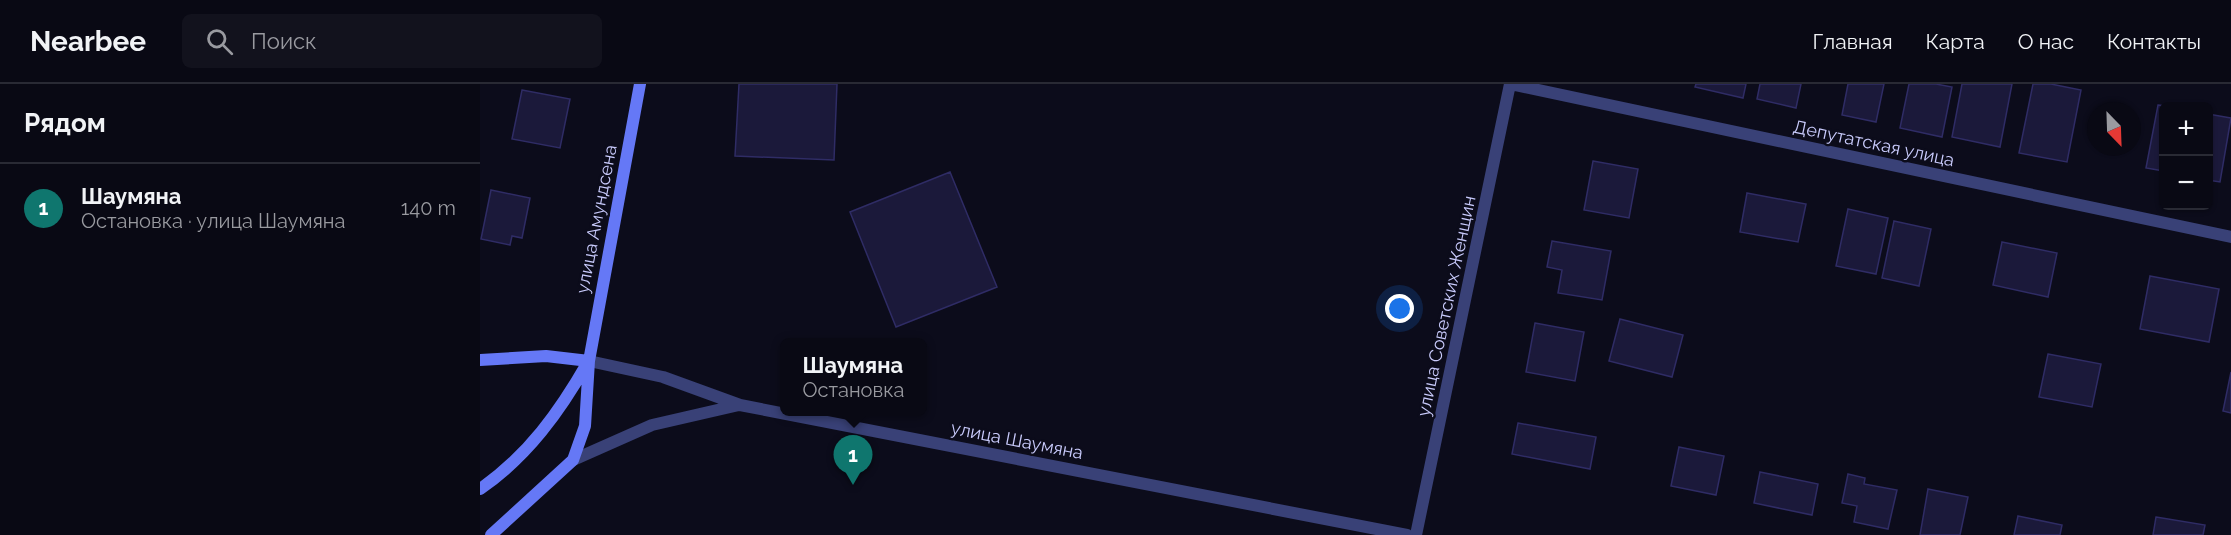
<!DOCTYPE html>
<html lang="ru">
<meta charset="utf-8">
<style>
body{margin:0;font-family:Raleway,sans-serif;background:#12121d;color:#f1f3f6}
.controls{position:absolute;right:18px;top:18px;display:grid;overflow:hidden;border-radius:9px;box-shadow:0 2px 4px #0004}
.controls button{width:54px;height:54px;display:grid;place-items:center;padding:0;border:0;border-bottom:2px solid #292a34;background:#090914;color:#f1f3f6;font:30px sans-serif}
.compass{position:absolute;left:1607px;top:18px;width:54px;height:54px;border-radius:50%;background:#090914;box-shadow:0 2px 4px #0004;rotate:157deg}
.you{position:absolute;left:920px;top:225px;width:21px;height:21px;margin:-15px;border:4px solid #fff;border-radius:50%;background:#1a73e8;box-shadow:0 0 0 9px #1a73e833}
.badge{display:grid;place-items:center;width:39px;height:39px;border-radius:50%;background:#0f766e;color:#fff;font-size:20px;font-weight:700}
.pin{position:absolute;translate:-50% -50px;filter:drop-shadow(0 2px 3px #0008)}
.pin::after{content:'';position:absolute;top:32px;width:21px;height:18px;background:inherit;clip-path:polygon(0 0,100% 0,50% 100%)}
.popup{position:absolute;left:300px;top:254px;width:147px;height:78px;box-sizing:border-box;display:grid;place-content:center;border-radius:9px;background:#090914;filter:drop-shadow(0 2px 4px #0005);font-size:20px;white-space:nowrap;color:#999aa0}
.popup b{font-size:22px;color:#f1f3f6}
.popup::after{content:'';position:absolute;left:50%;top:100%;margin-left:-12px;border:12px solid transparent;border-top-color:#090914}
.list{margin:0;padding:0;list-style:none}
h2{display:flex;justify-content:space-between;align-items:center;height:78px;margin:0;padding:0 24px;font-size:26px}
h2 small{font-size:20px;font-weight:400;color:#999aa0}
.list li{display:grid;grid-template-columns:39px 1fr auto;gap:18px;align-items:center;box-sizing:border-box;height:90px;padding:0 24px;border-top:2px solid #292a34}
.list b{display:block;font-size:22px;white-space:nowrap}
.list p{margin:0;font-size:20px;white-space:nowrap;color:#999aa0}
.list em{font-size:20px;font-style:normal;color:#999aa0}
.icon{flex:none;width:33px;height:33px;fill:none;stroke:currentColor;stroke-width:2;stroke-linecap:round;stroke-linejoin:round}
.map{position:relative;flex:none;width:1751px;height:451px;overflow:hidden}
header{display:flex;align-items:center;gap:36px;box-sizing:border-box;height:84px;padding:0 30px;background:#090914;border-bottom:2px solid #292a34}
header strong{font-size:28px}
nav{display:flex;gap:33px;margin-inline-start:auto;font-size:21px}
.search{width:420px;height:54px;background:#12121d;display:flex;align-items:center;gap:15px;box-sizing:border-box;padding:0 21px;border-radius:9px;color:#999aa0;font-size:22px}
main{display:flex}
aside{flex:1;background:#090914}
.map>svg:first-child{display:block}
.building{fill:#1b193a;stroke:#2f2c65;stroke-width:1.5}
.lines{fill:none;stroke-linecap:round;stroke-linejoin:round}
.minor{stroke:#394177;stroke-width:12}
.tertiary{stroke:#394177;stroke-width:12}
.secondary{stroke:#6578f6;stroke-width:12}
.labels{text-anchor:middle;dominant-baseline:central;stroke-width:5;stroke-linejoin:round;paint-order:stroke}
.street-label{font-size:18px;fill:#c9cbfc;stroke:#0c0c1b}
</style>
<header>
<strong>Nearbee</strong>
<div class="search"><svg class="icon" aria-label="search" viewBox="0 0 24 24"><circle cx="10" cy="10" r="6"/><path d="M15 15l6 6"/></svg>Поиск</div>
<nav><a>Главная</a><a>Карта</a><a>О нас</a><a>Контакты</a></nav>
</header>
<main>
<aside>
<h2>Рядом<small></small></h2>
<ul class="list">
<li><span class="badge">1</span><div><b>Шаумяна</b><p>Остановка · улица Шаумяна</p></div><em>140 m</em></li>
</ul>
</aside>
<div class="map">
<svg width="1751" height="451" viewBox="0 0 1751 451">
<rect width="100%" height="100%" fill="#0c0c1b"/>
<path class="building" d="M259 0H357L354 76 255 72Z
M1216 0H1266L1263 14 1215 3Z
M1280 0H1321L1316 24 1277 15Z
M1368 0H1404L1396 38 1362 31Z
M1429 0H1456L1472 3 1462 53 1420 44Z
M1482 0H1532L1520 63 1472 53Z
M1553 0H1571L1601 6 1587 78 1539 69Z
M42 6 90 15 80 64 32 55Z
M1678 21 1687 22H1684V87L1666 84Z
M1728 30 1751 34 1740 98 1728 96Z
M1113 77 1158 85 1149 134 1104 126Z
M470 88 517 203 416 243 370 128Z
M11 106 50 114 42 154 32 152 30 161 1 155Z
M1267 109 1326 120 1318 158 1260 148Z
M1368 125 1408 134 1396 190 1356 182Z
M1414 137 1451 145 1439 202 1402 194Z
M1072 157 1131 167 1122 216 1078 209 1082 186 1067 183Z
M1522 158 1577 169 1568 213 1513 201Z
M1670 192 1739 205 1729 258 1660 245Z
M1140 235 1203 251 1192 293 1129 277Z
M1055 239 1104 248 1095 297 1046 288Z
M1568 270 1621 280 1612 323 1559 313Z
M1751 288V329L1743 327Z
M1038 339 1116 353 1110 385 1032 370Z
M1199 363 1244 372 1236 411 1191 402Z
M1280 388 1338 400 1332 431 1274 419Z
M1368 390 1385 394 1384 400 1417 406 1408 445 1374 438 1377 422 1362 419Z
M1448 405 1488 413 1480 451H1440Z
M1538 432 1582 441 1580 451H1534Z
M1676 433 1725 441 1723 451H1673Z"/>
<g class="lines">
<path class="minor" d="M1030 0 1751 153
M936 451 1030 0"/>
<path class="tertiary" d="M109 277 183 293 260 321 927 451
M93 376 172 341 259 321"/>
<path class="secondary" d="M0 276 66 272 109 277
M0 405C48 372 80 327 108 278
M11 451 93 376 105 342 109 277 160 0"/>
</g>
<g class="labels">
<g class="street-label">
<text transform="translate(1394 59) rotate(12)">Депутатская улица</text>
<text transform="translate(116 135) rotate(-79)">улица Амундсена</text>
<text transform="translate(966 222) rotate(-78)">улица Советских Женщин</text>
<text transform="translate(537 356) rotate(11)">улица Шаумяна</text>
</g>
</g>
</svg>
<div class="controls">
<button>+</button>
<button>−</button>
</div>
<svg class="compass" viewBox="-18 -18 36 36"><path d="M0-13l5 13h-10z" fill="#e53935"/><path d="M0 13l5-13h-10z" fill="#999aa0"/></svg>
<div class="you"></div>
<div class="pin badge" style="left:373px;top:401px">1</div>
<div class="popup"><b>Шаумяна</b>Остановка</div>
</div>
</main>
